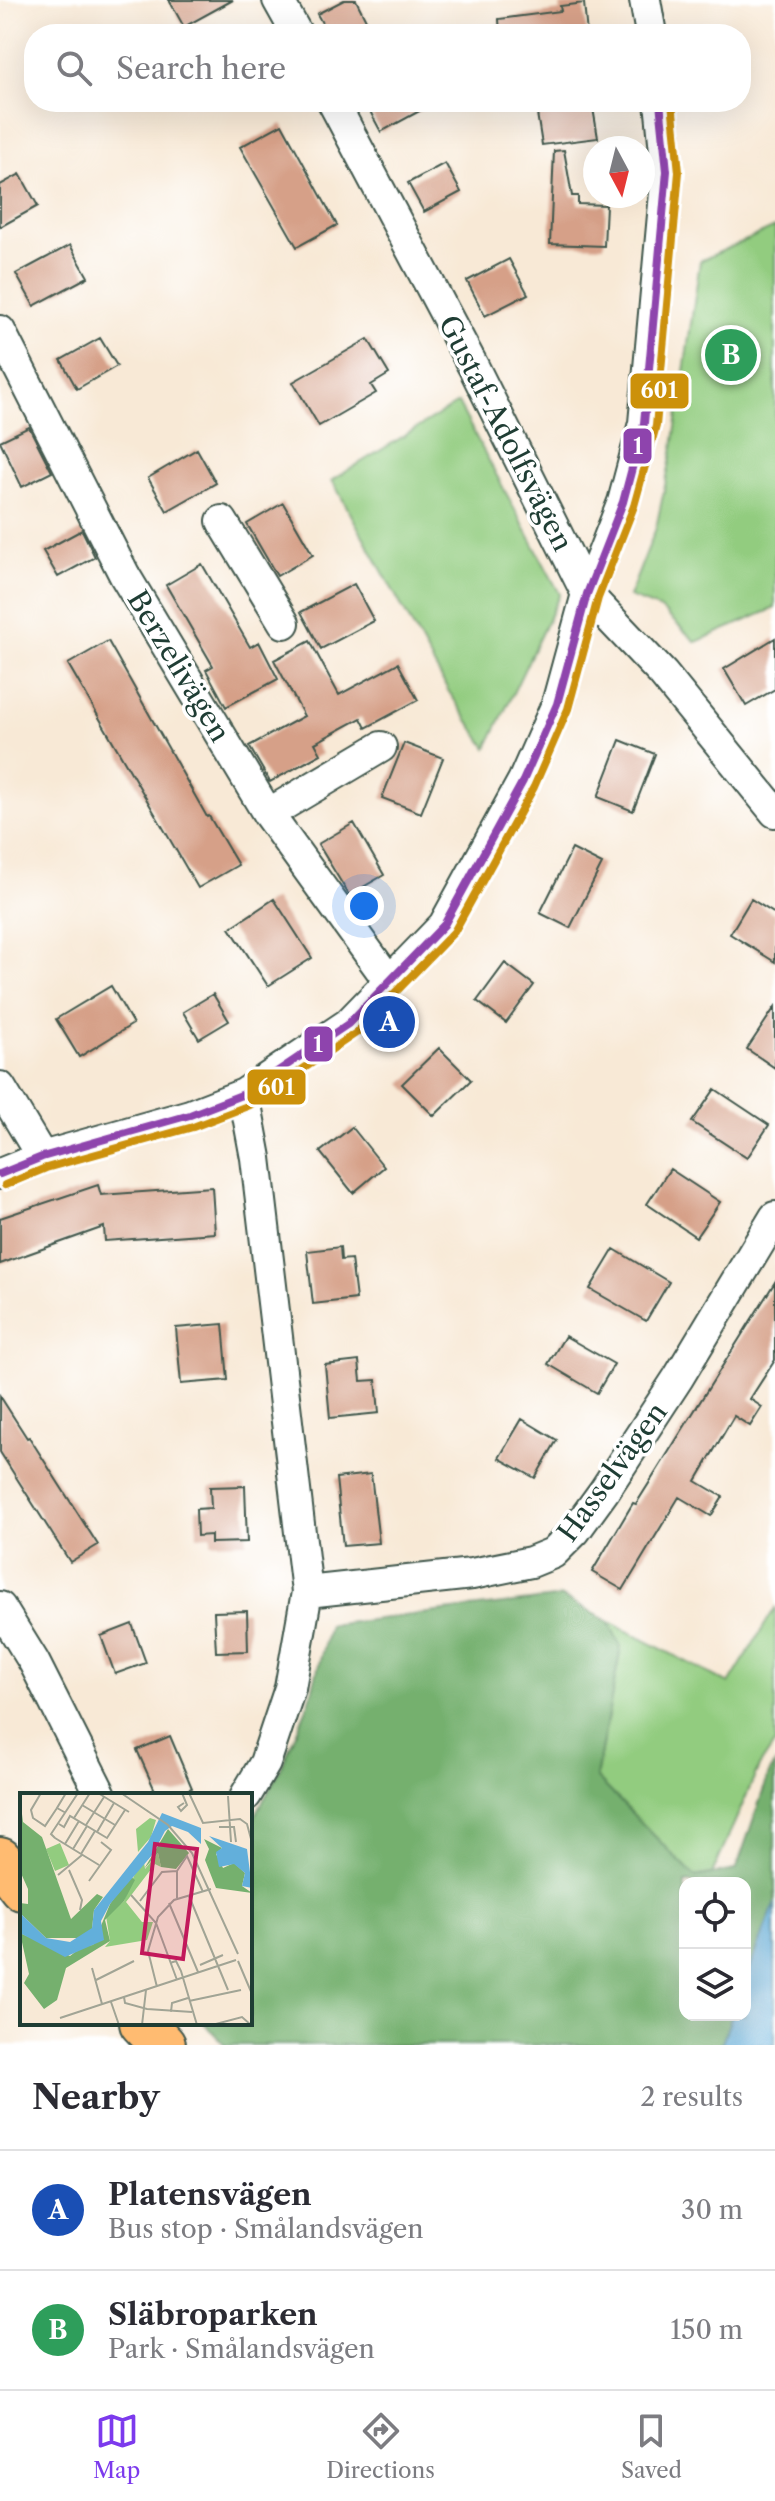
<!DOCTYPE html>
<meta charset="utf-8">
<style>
body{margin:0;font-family:"Libre Caslon Text",serif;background:#f7f7f7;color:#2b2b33}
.controls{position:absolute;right:24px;bottom:24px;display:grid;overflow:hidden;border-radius:16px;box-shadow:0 8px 32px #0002}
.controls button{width:72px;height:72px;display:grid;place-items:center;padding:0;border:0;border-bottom:2px solid #e1e1e2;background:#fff;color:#2b2b33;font:40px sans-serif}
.compass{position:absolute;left:583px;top:136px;width:72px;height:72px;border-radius:50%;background:#fff;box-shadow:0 8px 32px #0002;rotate:173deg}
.you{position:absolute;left:364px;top:906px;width:28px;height:28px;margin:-20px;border:6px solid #fff;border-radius:50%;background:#1a73e8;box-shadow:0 0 0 12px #1a73e833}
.badge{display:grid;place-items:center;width:52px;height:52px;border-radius:50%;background:#7c3aed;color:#fff;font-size:26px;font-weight:700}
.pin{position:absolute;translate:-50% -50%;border:4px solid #fff;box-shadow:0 2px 8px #0006}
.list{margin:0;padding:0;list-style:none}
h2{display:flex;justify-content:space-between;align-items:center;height:104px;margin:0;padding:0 32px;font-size:34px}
h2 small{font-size:26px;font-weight:400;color:#7c7c81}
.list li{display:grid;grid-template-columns:52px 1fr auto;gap:24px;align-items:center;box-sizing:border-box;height:120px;padding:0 32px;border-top:2px solid #e1e1e2}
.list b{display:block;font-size:30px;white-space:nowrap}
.list p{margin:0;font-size:26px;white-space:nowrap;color:#7c7c81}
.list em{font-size:26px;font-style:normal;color:#7c7c81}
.icon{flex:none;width:44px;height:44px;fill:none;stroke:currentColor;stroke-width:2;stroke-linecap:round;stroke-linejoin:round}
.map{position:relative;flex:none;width:775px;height:2045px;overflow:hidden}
.search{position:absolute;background:#fff;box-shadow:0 8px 32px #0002;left:24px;right:24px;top:24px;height:88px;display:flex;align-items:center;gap:20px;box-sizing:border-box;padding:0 28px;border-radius:32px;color:#7c7c81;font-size:30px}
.sheet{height:344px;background:#fff}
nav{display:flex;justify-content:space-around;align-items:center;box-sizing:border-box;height:112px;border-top:2px solid #e1e1e2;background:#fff;font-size:22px;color:#7c7c81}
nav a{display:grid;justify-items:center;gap:4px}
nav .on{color:#7c3aed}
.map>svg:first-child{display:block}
.green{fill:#92cc7f;stroke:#58845a;stroke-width:2}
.forest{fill:#75b06e;stroke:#4a7651;stroke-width:2}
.water{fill:#62afdb;stroke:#407688;stroke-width:2}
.building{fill:#d6a088}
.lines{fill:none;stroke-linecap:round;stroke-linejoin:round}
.minor-casing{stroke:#40574c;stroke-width:34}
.primary-casing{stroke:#40574c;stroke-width:48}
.minor{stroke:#fff;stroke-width:30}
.primary{stroke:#ffbb71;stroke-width:44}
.bus-1-casing{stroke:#fff;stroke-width:14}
.bus-2-casing{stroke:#fff;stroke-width:14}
.bus-1{stroke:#8e44ad;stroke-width:8}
.bus-2{stroke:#cc910a;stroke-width:8}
.labels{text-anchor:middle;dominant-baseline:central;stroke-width:7;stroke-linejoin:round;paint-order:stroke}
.street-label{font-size:28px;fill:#1f3d34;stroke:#fff}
.inset-road{fill:none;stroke:#a1a495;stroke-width:2}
.view{fill:#c2185b;fill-opacity:0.15;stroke:#c2185b;stroke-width:4}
.inset-edge{fill:none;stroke:#1f3d34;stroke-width:4}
.line-badge{stroke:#fff;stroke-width:3}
.badge-label{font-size:22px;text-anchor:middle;font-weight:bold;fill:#fff}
</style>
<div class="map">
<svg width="775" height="2045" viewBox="0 0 775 2045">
<rect width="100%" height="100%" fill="#fff"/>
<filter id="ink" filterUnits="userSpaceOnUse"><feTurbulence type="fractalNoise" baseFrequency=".0125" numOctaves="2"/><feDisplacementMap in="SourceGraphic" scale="16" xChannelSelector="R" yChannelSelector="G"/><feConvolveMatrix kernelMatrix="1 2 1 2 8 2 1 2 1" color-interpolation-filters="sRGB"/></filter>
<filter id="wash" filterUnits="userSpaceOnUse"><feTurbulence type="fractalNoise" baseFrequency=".006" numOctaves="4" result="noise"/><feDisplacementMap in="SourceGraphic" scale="32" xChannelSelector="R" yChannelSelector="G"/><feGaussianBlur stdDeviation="1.8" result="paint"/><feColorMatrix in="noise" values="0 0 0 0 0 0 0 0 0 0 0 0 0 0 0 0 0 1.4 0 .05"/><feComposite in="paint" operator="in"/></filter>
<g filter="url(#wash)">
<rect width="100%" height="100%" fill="#f8e9d6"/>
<path class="green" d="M775 227V608L696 642 661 609 629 597 656 528 673 448 700 261Z
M458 403 560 594 487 748 449 692 332 480Z
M775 1608V1743L759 1767 712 1874 695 1877 596 1777 621 1648 608 1621 729 1684Z"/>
<path class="forest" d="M562 1597 608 1621 621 1647 596 1777 695 1877 736 1870 769 1774 775 1764V1903L745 1982V1883H685V2015H732L721 2045H225L204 2023H250V1825L280 1770 309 1703 329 1625Z"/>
<path class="water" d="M775 1903V2045H721L732 2015H745V1982Z"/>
<g id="blocks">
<path class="building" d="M169 0H233L184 27Z
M344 0H356L373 34H328L317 14Z
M584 3 587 34H500L499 19 561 11 560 6Z
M365 102H436L381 132Z
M570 102H592L598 138 542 145 536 107Z
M282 124 337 225 297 247 240 147Z
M564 150 572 196H578V204L606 205 604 246 550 244 554 151Z
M445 163 461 192 424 212 408 183Z
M20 174 38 206 0 227V185Z
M70 245 88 277 34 306 16 274Z
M509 259 528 294 485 316 467 281Z
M100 338 117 366 77 389 61 360Z
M368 339 389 374 371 385 376 393 319 426 293 382Z
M29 427 52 472 22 487 0 441Z
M197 449 216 483 167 511 148 478Z
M283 503 313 555 277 576 247 524Z
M82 530 95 557 58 577 43 551Z
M202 564 250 647 259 642 278 679 226 707 206 670 213 666 166 585Z
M354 584 374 621 321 649 301 612Z
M775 638V689L746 706 724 669Z
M108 641 207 817 209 816 238 865 198 888 68 664Z
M310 641 339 695 398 663 418 700 366 728 361 718 315 743 321 754 270 782 249 746 304 716 274 660Z
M620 740 655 754 633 811 598 797Z
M404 743 443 758 421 813 382 798Z
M354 823 384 875 349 895 318 844Z
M572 849 602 864 570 928 540 913Z
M274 899 312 958 268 986 230 928Z
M751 899 775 914V962L730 934Z
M505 963 534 985 506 1023 477 1001Z
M111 986 133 1024 79 1057 56 1019Z
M213 994 229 1021 199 1039 183 1012Z
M775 1007V1068L747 1049Z
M439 1048 471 1080 434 1116 402 1084Z
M715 1089 769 1125 747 1158 692 1122Z
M352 1127 384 1167 353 1193 320 1152Z
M670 1169 720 1202 696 1237 647 1204Z
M98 1185 101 1195 212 1187 215 1233 105 1241 104 1227 0 1264V1218Z
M340 1247 341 1260 351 1259 356 1299 313 1304 307 1251Z
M614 1249 669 1282 646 1321 590 1289Z
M775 1282V1360L750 1399 762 1407 750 1426 734 1416 696 1481 723 1497 711 1516 679 1497 623 1590 592 1572 633 1503 636 1504Z
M223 1324 228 1380 181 1384 176 1328Z
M565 1336 614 1364 597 1393 548 1364Z
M359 1361 361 1381 376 1380 379 1413 330 1418 325 1365Z
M0 1396 27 1438 29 1437 98 1545 70 1562 0 1452Z
M522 1419 557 1440 535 1478 499 1458Z
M371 1474 379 1543 343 1546 336 1478Z
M245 1486 247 1542 211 1543V1535L197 1536 196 1509 211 1508 210 1487Z
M247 1611 248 1651 216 1652 214 1612Z
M132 1624 146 1663 115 1674 101 1636Z
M170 1736 192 1788 176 1795H157L137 1750Z"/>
</g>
</g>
<g filter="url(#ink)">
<use href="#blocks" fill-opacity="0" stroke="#40574c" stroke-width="2"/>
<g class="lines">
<g class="minor-casing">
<path id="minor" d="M278 0 297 34
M645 0 651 34
M333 102 473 366 587 594 663 674 775 812
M0 331 125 576 268 814 389 981
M222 521 284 623
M268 814 381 747
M0 1087 42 1157
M244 1094 256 1158 307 1592 290 1688 265 1763 246 1795
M0 1174 42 1157 190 1115 244 1094 348 1024 444 925 523 781 557 704 587 594 623 502 644 423 667 171 660 102
M307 1592 472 1574 531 1562 553 1553 575 1531 604 1491 678 1378 775 1217
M0 1607 34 1662 101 1795"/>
</g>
<g class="primary-casing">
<path id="primary" d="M0 1860 22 1888
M142 2023 163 2045"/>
</g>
<use href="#minor" class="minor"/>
<use href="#primary" class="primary"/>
<g class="bus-1-casing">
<path id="bus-1" d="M0 1174 42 1157 190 1115 244 1094 348 1024 444 925 523 781 557 704 587 594 623 502 644 423 667 171 660 102"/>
</g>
<g class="bus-2-casing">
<path id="bus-2" d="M5 1185 46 1168 193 1127 250 1105 356 1033 454 932 534 787 568 709 598 598 634 506 656 426 679 172 672 102"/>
</g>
<use href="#bus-1" class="bus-1"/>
<use href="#bus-2" class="bus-2"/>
</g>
</g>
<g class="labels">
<g class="street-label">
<text transform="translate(506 433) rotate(63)">Gustaf-Adolfsvägen</text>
<text transform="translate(179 666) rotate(59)">Berzelivägen</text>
<text transform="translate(612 1472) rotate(-54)">Hasselvägen</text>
</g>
</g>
<g transform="translate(20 1793)">
<rect width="232" height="232" fill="#f8e9d6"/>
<path d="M130 25 136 27 131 44 118 59 116 36ZM40 50 49 72 35 78 26 56ZM138 60 141 74 135 71 106 109 122 129H133L127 147 85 154 90 148 86 123 104 108 118 73 124 69 125 76Z" fill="#92cc7f"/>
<path d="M0 5 3 29 22 44 51 126 77 101 83 104 74 117 72 136 60 145H26L0 120V110L8 111V96L0 78ZM148 36 169 60 156 76 141 74 138 60 124 76ZM184 46 202 55 196 61 203 75 214 70 225 80 222 93 232 100 196 95 185 67 189 56ZM110 83 115 87 104 108 85 127 90 148 46 175 37 207 24 216 4 190 9 181 0 140 50 163 63 153 73 152 90 111Z" fill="#75b06e"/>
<path d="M142 20 181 35V51L168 39 152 33 145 38 133 61 90 111 81 128 84 147 45 164 0 140V120L26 145 50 149 72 135 74 117 128 49ZM189 43 227 56 232 95 222 93 225 80 214 71 199 74 196 59 202 55Z" fill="#62afdb"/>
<path class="inset-road" d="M21 0 11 17 13 25 25 33 37 15M78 0 109 19M101 0 148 32 172 60 218 161M162 0 167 12 161 18 158 14 164 10M169 0 183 30 220 26 227 31 231 46M208 3 211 49M62 12 95 32M46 20 37 15 46 0M54 25 70 0M39 31 44 34 50 23 87 45 105 17M66 32 84 4M199 34H214L216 49M77 39 94 10M35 45 31 41 58 0M35 45 79 72M45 51 59 28M53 56 67 33M61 61 75 38M49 77 62 107 60 117M38 82 62 62M69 88 91 57 81 49M111 102 136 130 157 187M169 103 208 197M157 105V78L167 63 183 99M120 108 142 79 157 78M149 110 178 179M218 168 232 201M150 170 156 168 161 178 177 232M180 172 203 162M72 175 82 211M76 187 114 168M137 194 128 158 138 124 154 107 191 96M104 204 105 210 127 216 172 219M169 208 221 197M91 209 99 232M151 219 152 210 168 205M40 225 216 167M122 232 126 197M192 232 222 224 231 232"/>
<path class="view" d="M135 51 177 56 163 166 122 160Z"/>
<rect width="232" height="232" class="inset-edge"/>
</g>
<g class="line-badge">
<rect x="629" y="372" width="61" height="38" rx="8" fill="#cc910a"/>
<rect x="622" y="427" width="31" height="38" rx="8" fill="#8e44ad"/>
<rect x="303" y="1025" width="31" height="38" rx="8" fill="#8e44ad"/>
<rect x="246" y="1068" width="61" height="38" rx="8" fill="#cc910a"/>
</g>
<g class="badge-label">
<text x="659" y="398">601</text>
<text x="638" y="454">1</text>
<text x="318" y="1052">1</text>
<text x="276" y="1095">601</text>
</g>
</svg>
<div class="controls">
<button><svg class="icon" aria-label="locate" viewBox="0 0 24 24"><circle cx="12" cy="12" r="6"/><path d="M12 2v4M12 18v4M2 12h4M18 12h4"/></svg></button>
<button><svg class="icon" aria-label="layers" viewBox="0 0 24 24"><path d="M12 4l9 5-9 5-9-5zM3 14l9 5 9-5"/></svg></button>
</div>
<svg class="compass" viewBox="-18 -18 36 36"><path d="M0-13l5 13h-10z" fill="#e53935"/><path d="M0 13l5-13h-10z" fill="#7c7c81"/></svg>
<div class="you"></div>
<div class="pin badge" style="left:389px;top:1022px;background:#1a4fb4">A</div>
<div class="pin badge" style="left:731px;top:355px;background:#2e9e5b">B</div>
<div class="search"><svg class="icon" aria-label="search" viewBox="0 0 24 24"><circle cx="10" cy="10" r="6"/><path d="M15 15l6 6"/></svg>Search here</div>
</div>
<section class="sheet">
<h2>Nearby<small>2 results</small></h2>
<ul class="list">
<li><span class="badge" style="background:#1a4fb4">A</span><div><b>Platensvägen</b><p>Bus stop · Smålandsvägen</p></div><em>30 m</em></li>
<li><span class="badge" style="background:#2e9e5b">B</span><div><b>Släbroparken</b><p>Park · Smålandsvägen</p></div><em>150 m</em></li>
</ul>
</section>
<nav>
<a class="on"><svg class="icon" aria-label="map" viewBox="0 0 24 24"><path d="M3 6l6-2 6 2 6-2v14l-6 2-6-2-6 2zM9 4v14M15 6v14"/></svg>Map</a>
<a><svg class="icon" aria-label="directions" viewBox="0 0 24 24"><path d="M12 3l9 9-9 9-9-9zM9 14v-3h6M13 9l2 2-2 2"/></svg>Directions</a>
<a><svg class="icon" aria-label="saved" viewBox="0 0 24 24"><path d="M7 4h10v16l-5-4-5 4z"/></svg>Saved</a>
</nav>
